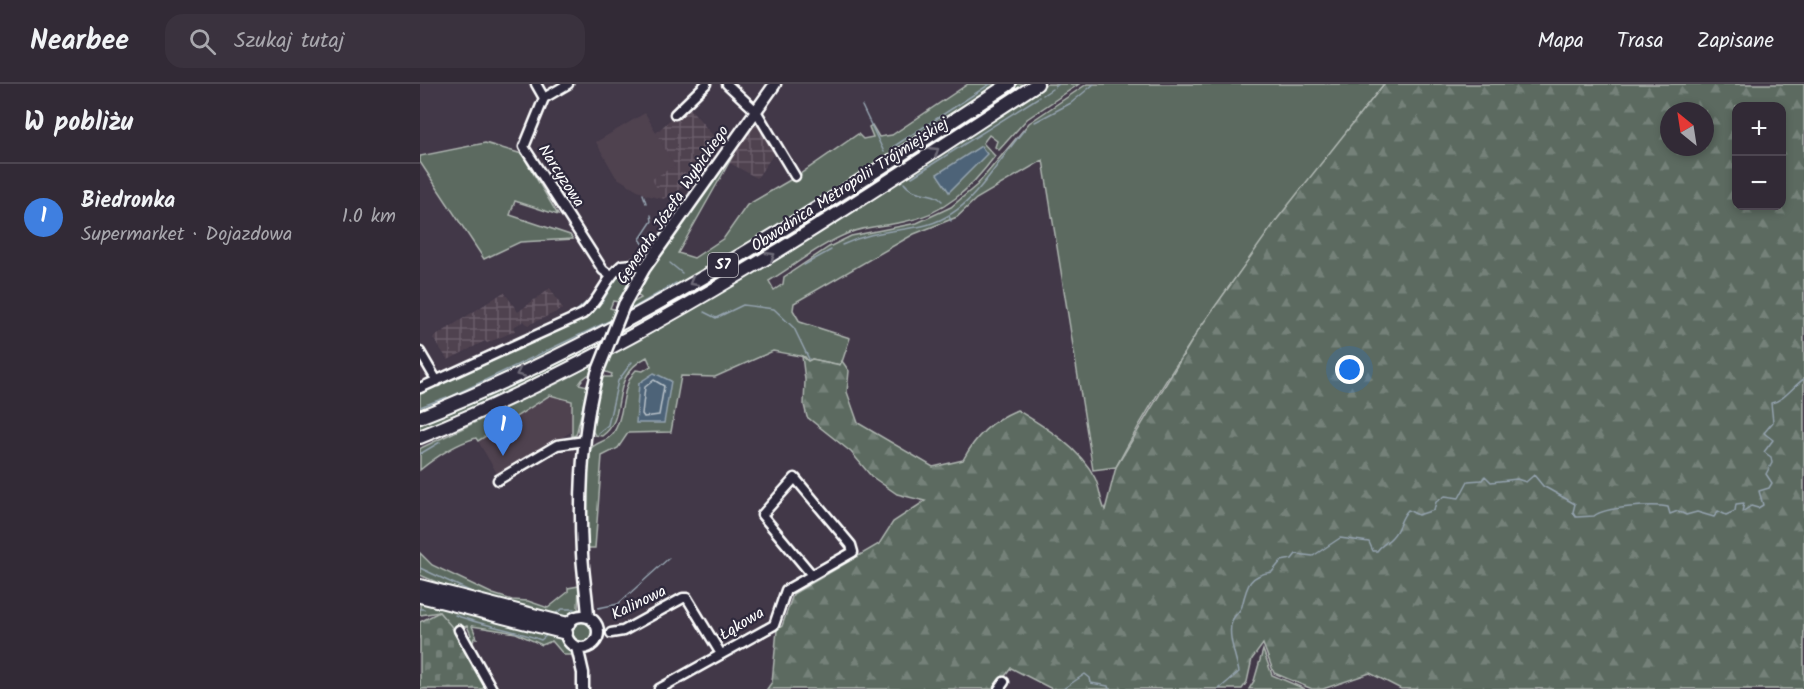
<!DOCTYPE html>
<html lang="pl">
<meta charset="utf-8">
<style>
body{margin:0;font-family:Kalam,sans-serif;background:#3a323e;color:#f1f3f6}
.controls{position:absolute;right:18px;top:18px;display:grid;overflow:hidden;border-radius:12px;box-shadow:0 3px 9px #0003}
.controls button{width:54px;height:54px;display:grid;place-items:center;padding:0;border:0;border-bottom:2px solid #4d4651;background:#322a36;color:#f1f3f6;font:30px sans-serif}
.compass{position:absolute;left:1240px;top:18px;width:54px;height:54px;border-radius:50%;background:#322a36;box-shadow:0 3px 9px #0003;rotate:330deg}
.you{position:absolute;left:930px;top:286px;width:21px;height:21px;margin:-15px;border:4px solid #fff;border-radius:50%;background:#1a73e8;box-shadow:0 0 0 9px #1a73e833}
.badge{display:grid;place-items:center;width:39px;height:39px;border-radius:50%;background:#8abfa5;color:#fff;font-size:20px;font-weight:700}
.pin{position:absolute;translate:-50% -50px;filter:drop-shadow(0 2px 3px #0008)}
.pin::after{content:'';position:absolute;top:32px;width:21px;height:18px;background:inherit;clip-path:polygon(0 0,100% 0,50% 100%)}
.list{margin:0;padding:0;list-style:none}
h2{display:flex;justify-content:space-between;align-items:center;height:78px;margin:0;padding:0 24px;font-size:26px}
h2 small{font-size:20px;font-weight:400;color:#a8a7ad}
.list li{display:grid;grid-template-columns:39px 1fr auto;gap:18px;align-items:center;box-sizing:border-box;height:108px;padding:0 24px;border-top:2px solid #4d4651}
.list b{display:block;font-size:22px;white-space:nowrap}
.list p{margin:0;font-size:20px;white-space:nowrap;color:#a8a7ad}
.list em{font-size:20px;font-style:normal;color:#a8a7ad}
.icon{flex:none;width:33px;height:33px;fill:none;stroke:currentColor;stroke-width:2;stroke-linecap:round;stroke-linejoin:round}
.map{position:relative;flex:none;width:1384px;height:605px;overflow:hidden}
header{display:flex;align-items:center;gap:36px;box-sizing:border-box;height:84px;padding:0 30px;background:#322a36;border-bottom:2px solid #4d4651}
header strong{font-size:28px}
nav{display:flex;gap:33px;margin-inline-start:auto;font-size:21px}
.search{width:420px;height:54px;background:#3a323e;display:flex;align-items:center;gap:15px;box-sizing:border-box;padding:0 21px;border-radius:18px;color:#a8a7ad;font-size:22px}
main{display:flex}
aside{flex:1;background:#322a36}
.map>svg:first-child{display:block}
.built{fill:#504250}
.industrial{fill:url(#industrial-grid)}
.grass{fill:#5c6b61;stroke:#aeb5b0;stroke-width:1.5}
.forest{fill:url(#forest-firs);stroke:#aeb5b0;stroke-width:1.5;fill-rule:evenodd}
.cemetery{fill:url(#cemetery-stones);stroke:#aeb5b0;stroke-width:1.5}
.water{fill:#4d6478;stroke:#94a2ae;stroke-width:1.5}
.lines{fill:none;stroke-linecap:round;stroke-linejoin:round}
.shore{stroke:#b8c1c9;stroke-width:1.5}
.stream{stroke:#94a2ae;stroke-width:1.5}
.minor-casing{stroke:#fff;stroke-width:13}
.major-casing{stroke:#fff;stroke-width:15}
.highway-casing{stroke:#fff;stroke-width:16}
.minor{stroke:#2f2a3d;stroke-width:8}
.major{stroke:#2f2a3d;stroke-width:10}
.highway{stroke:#2f2a3d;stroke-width:12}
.major-bridge-casing{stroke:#fff;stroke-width:15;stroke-linecap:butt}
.major-bridge{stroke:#2f2a3d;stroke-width:10}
.oneway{stroke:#6d6a77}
.labels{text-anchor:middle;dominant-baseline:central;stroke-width:4.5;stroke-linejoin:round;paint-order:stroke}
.shield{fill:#2f2a3d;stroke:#c1bfc5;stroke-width:1.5}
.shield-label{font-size:15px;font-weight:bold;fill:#fff}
.street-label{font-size:16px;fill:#fff;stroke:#2f2a3d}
</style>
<header>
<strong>Nearbee</strong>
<div class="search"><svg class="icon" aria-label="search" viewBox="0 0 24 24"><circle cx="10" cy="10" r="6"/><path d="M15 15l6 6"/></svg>Szukaj tutaj</div>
<nav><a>Mapa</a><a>Trasa</a><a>Zapisane</a></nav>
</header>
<main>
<aside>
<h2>W pobliżu<small></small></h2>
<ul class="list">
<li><span class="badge" style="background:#3f7fe0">1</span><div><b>Biedronka</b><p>Supermarket · Dojazdowa</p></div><em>1.0 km</em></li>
</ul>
</aside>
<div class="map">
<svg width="1384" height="605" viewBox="0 0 1384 605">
<defs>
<pattern id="industrial-grid" width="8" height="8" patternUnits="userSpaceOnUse" patternTransform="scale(1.5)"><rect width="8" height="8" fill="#504250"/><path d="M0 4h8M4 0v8" fill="none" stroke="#6a5e6a"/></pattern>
<pattern id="forest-firs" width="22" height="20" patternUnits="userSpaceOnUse" patternTransform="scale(1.5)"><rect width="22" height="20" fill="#5c6b61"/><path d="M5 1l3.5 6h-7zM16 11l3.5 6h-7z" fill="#748179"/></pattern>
<pattern id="cemetery-stones" width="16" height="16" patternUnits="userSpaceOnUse" patternTransform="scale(1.5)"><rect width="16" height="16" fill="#5c6b61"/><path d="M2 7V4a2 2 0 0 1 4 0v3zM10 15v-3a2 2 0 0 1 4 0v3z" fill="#748179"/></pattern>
</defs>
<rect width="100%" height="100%" fill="#423848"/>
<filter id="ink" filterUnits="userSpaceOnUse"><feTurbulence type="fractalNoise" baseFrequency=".0167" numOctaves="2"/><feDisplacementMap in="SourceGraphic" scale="12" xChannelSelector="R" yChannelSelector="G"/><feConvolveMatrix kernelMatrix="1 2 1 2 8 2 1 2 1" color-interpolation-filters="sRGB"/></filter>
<g filter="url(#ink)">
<path class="built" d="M225 29 255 82 233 95 243 115 226 111 196 93 176 58Z
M130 311 152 317V347L84 390 78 391 58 357Z"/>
<path class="industrial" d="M269 23 299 59 268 104 266 102 243 115 232 95 255 82 236 49 253 33 256 37Z
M335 41 340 42 353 66V71L337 94 308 78Z
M130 204 143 225 108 241 104 237 93 243 95 247 67 259 65 257 28 276 13 254 84 208 98 228Z"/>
<path class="grass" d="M548 0H580C393 120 207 244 0 327V307L158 235 202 186 209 184 208 187 213 191 199 218 193 217 190 224C202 229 211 219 221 214L215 208 217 204 311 65 315 68 258 169 274 174 304 154 327 121 377 92 438 50 443 55 453 53 449 43 452 41 459 53 472 51Z
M595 0H611L306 196 300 186Z
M626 0H659L607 35 579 66 575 63 577 57 569 51 563 59 575 72C551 104 525 130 483 138 465 142 447 142 429 149 401 160 375 181 349 197L354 206 363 200 364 193 409 163 431 152 497 139 531 123 557 101 609 39 667 0H964C868 123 769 245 696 383L673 386 623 76 556 115 537 133 494 150 374 219 373 226 380 238 430 254 421 281 392 275 388 277 385 273 353 267 295 293 261 292 251 348 208 349 198 364 182 372 175 464H167L164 460 169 367C174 357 188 359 194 348 206 328 200 303 216 286L223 287 231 282 227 273C186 294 210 332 182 352L175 351 171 345 179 293H191L192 290 183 287V284C174 287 164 291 159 300L168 302 156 351 152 352V317L130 311 58 357 56 354C35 360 17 372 0 386V365L3 363 136 300 220 256 504 80Z
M65 59 102 70 138 131 95 117 90 131 150 151 153 155 100 158 64 175 0 78V72Z
M237 223 242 233 190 262 0 350V337Z
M0 469 12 481 73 510 92 516 108 517 128 524 148 508V504L159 502 158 524 160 526 151 535 37 507 0 491Z
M0 516 145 553 157 571H144L132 557 122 561 96 549 52 542 57 554H54L52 562 47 553 51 551 47 542 37 546 28 542 19 528 0 531Z
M151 548a12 12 0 1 1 24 0a12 12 0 1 1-24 0Z
M843 566 852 591 885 605H829L834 597Z"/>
<path class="forest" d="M964 0H1384V605H981L950 589 903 605H892L854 589 843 560 832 575 827 598 822 605H632L591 584 576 605H347L352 598 357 546 362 542 373 510 459 460 473 438 505 417 477 410 451 392 431 368 387 333 384 321 385 296 382 272 388 277 392 275 420 281 422 277 429 287 427 308 438 339 513 383 543 376C556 352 571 337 597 326 625 343 659 363 675 394 680 404 680 416 685 426L696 383 779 245 858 134ZM1316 22H1362V122H1316ZM1249 27H1285V63H1249Z"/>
<path class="cemetery" d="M19 528 31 542 67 602 62 605H0V538Z"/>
<path class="water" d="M561 62 567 70 529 108 517 90Z
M234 289 251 297 244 339H216L219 299Z"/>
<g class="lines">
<path class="shore" d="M234 296 244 302 239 331 224 333 222 330 225 303Z"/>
<path class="stream" d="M635 3 639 0
M623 11 632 5
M442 22 464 68
M615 38 651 19 674 0
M473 63 570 0
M492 93 619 13
M484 99C494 113 512 106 522 117
M223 110 226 119
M529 132 531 137
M355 142 440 89
M224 161 220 155 232 137 231 131
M422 161C452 147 472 148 502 142 553 131 574 80 605 45
M250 179 262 189
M384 181 411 166
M182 218 196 195 205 187
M208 227 256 199
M284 228 296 234 323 221 354 225 374 244 389 275
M153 230 173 212
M20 290 71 267
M0 299 9 294
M30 313 193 235
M0 323 27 313
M178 349 188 341 198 297 212 278
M0 370 20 358
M0 484 56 510
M178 524 198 520 249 474
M0 525H4
M135 530 142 525H154
M35 531C63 542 93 545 121 556L128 550
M643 605 665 590 670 594 671 599 688 602 689 605
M799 605 819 588C816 573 807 551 812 537 814 531 820 528 822 522 827 501 829 491 852 488L861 477 872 475 876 470 893 472 920 454 949 458 953 467H957C962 460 967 459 972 453 980 445 980 434 988 426L998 431 1014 426 1016 418 1025 412 1039 414 1048 397 1062 396 1065 392 1071 398 1097 395 1106 398 1114 391 1123 402 1155 420 1153 428 1156 433 1174 432C1184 423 1235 420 1248 423L1250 430 1258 427 1266 431 1277 428 1294 433 1298 427 1306 431 1315 427 1316 420 1324 419 1322 428 1331 422 1338 424 1343 421 1339 407 1349 404 1352 399 1346 390 1352 379 1351 373 1344 368 1353 356 1344 349 1353 338 1351 319C1364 317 1373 302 1384 295"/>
<g class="minor-casing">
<path id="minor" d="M116 0 124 14 104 63 183 186 191 192
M307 0 336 27 375 92
M124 14 148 0
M255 30 286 0
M0 268 17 297
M0 304 163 230C180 217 185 194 202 181L214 180 224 185
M78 396 137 361 165 357
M39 546 72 605
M191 549 203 547 263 514H267L301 570
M239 605 354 541 366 506 433 468 431 461 375 394 342 431 392 491
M579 605 584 598"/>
</g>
<g class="major-casing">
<path id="major" d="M204 221 224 185 355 0
M146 548a16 16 0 1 1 32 0a16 16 0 1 1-32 0Z
M168 533C167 512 163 491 162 469 159 410 162 347 177 289
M157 563 163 589V605"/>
</g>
<g class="highway-casing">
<path id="highway" d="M0 333C210 251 401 123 589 0
M0 353C221 264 418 130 617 0
M0 502 148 540
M0 512 146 549"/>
</g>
<use href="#minor" class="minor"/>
<use href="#major" class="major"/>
<use href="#highway" class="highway"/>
<g class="major-bridge-casing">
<path id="major-bridge" d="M177 289 204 221"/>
</g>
<use href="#major-bridge" class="major-bridge"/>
</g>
<defs><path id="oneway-chevron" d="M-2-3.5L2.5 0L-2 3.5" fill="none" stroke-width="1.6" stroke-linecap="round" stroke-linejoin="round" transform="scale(1.5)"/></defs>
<g class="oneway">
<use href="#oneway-chevron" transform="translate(515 67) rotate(-33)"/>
<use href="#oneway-chevron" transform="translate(351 172) rotate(-31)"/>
<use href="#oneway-chevron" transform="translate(273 198) rotate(150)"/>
<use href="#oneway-chevron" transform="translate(100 289) rotate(155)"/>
</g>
</g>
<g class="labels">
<rect class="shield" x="288" y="169" width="30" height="24" rx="4.5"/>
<g class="shield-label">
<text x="303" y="181">S7</text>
</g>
<g class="street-label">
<text transform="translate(141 92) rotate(57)">Narcyzowa</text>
<text transform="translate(430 101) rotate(-33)">Obwodnica Metropolii Trójmiejskiej</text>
<text transform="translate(253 121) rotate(-56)">Generała Józefa Wybickiego</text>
<text transform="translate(219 519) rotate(-26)">Kalinowa</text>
<text transform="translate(322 540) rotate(-31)">Łąkowa</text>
</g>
</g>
</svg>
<div class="controls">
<button>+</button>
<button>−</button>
</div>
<svg class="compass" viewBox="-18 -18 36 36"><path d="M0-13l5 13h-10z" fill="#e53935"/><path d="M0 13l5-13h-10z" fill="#a8a7ad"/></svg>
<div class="you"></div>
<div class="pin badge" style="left:83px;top:372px;background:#3f7fe0">1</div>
</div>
</main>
